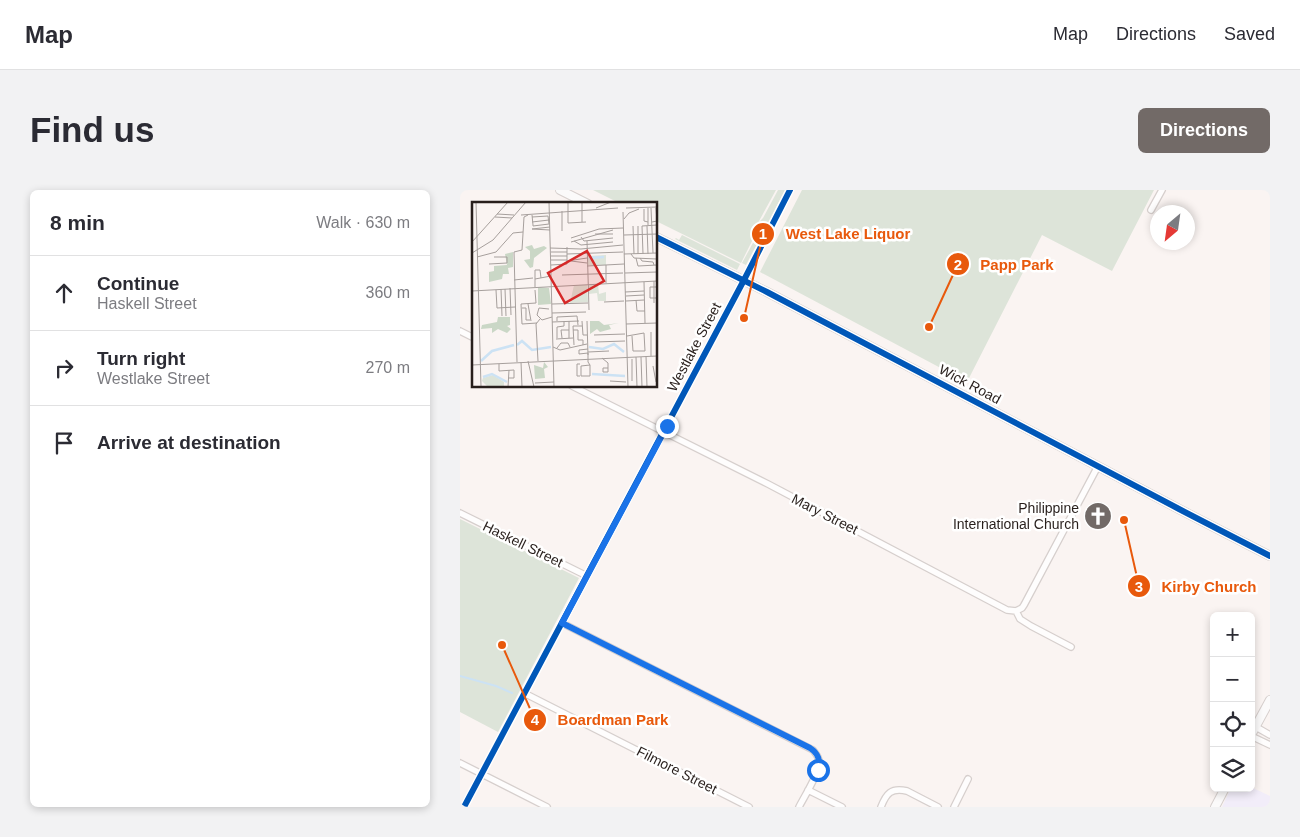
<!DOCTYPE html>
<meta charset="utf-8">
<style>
body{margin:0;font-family:Helvetica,sans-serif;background:#f2f2f3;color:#2b2b33}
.controls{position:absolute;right:15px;bottom:15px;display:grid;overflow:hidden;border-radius:8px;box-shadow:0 2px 8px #0003}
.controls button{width:45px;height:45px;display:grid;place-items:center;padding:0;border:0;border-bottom:1px solid #e1e1e2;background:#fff;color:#2b2b33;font:25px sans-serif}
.compass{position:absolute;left:690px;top:15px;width:45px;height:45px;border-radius:50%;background:#fff;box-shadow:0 2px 8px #0003;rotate:209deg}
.stop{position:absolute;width:15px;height:15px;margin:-11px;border:4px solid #1a73e8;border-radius:50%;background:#fff}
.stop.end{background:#1a73e8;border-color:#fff;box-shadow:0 1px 5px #0008}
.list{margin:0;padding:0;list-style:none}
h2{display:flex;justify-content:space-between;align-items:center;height:65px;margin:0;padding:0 20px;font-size:21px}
h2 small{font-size:16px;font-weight:400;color:#7c7c81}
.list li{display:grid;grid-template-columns:32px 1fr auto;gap:15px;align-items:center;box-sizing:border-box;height:75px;padding:0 20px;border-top:1px solid #e1e1e2}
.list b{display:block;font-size:19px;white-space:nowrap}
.list p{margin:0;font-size:16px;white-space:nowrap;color:#7c7c81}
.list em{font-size:16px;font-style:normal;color:#7c7c81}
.icon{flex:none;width:28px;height:28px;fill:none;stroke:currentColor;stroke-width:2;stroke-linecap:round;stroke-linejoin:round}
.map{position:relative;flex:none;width:810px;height:617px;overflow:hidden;border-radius:8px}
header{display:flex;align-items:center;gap:30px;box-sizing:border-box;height:70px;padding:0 25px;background:#fff;border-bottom:1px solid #e1e1e2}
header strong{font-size:24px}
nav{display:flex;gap:28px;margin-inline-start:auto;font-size:18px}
.intro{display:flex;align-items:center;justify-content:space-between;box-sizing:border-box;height:120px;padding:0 30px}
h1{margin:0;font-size:35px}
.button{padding:12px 22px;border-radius:8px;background:#726a67;color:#fff;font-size:18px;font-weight:700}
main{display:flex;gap:30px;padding:0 30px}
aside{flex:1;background:#fff;border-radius:8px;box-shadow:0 2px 8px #0003}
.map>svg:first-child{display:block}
.education{fill:#f2edf9}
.green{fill:#dde4d9}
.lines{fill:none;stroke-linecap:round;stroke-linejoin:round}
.stream{stroke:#cce2f4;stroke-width:2}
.street-casing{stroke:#d6cfcd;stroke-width:8}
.secondary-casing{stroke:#d6cfcd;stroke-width:10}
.street{stroke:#fefdfd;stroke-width:5.5}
.secondary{stroke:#fbfafa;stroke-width:8}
.cycleway-casing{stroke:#fff;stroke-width:9}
.cycleway{stroke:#0057b8;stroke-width:6}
.route{stroke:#1a73e8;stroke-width:6}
.labels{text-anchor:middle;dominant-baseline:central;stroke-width:5;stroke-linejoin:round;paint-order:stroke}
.street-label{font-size:14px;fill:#281f1c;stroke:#fff}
.poi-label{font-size:14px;fill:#281f1c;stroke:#fff;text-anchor:end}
.inset-river{fill:none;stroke:#cce2f4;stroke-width:2.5}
.inset-road{fill:none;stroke:#a69f9c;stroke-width:1}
.view{fill:#d62828;fill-opacity:0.15;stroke:#d62828;stroke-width:2.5}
.inset-edge{fill:none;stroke:#281f1c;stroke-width:2.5}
.leader{fill:none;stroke:#e8590c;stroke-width:2}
.callout-dot{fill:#e8590c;stroke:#fff;stroke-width:2}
.mark-label{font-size:15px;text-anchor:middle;font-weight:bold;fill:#fff}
.callout-label{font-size:15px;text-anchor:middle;font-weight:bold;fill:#e8590c;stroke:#fff;stroke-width:5;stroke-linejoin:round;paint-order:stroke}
</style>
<header>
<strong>Map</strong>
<nav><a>Map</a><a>Directions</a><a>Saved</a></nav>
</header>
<div class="intro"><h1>Find us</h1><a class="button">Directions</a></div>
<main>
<aside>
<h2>8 min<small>Walk · 630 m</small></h2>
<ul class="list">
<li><svg class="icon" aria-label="ahead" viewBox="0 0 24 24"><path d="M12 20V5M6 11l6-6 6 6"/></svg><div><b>Continue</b><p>Haskell Street</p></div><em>360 m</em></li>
<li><svg class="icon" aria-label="right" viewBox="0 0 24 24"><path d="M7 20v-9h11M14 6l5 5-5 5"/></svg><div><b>Turn right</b><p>Westlake Street</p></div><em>270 m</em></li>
<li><svg class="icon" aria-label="arrive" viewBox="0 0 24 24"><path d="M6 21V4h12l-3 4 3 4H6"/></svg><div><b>Arrive at destination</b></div></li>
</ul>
</aside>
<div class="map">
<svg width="810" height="617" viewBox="0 0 810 617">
<rect width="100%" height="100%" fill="#faf4f2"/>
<path class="education" d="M791 597 810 606V617H762L771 598H791Z"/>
<path class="green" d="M133 0H316L293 42 292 51 281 73 196 31V14H161Z
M318 0H325L286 75 282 73 294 51 295 43 300 31 303 28Z
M342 0H694L652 81 582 45 507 192 300 82Z
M222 45 280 74 277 80 215 49 216 48 219 50Z
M0 329 119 388 38 542 0 522Z"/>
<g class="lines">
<path class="stream" d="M0 486 36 496 52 503"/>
<g class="street-casing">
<path id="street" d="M691 20 702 0
M0 141 14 148
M112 196 308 294 547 420 556 421
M0 323 127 386
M556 421 562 418 564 415 638 276
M556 421 560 429 571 436 611 457
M102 433 353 560C357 565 360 569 359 575 358 585 344 607 339 617
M64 503 289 617
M796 537 810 545
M791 546 810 555
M0 573 87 617
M348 600 382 617
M4 617 284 90 330 0
M421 617C426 604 431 597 447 601L478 617
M494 617 508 589"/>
</g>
<g class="secondary-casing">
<path id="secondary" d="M100 0 128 14
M196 47 307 102 719 319 810 366
M791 545 810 510
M755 617 765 598"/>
</g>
<use href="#street" class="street"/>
<use href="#secondary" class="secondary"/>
<g class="cycleway-casing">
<path id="cycleway" d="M196 47 307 102 719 319 810 366
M4 617 284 90 330 0"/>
</g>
<use href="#cycleway" class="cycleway"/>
</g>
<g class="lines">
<path class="route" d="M207 236 102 433 350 558C358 563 361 571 358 580"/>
</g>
<defs>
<g id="church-disc" transform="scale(1.4375)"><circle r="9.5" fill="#726a67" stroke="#fff"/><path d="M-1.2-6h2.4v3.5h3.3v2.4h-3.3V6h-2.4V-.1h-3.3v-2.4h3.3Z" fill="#fff"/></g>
</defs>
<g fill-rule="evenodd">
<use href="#church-disc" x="638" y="326"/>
</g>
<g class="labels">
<g class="street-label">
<text transform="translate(234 157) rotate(-62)">Westlake Street</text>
<text transform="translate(510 194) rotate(28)">Wick Road</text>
<text transform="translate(365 324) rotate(27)">Mary Street</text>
<text transform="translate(63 354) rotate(26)">Haskell Street</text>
<text transform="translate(217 580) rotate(27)">Filmore Street</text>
</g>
<g class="poi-label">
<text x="619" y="318">Philippine<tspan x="619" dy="16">International Church</tspan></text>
</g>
</g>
<g transform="translate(12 12)">
<rect width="185" height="185" fill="#faf4f2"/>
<path d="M134 53V63H116V54ZM126 82 127 92 134 90V99H126L125 91 117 92 116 83ZM102 83H115L116 100 98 101ZM21 173 32 180V185H16L10 179 11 176Z" fill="#dde4d9"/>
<path d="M60 43 62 47 72 44 75 46 62 56 61 65 58 66 52 58 58 57V49L53 45ZM41 50V65L36 66 37 72H31L30 77 17 80V70L22 69V64L35 63 33 52ZM66 85 77 86 79 102 66 103ZM26 115H38V123L35 124 39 127 35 131 26 127 20 131V126L9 127 10 123 25 120ZM118 119H127L132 123 147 121 137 123 139 127 128 130 125 127 118 132ZM72 160 76 165 72 167 73 176 63 177 62 163 71 166Z" fill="#cad7c6"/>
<path class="inset-river" d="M117 56 132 55M45 143 50 139 60 148 79 145M117 145 131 147 142 142 152 150M9 159 20 149 42 143M120 172 153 174M11 175 20 172 35 180"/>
<path class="inset-road" d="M4 0 9 185M77 0 82 185M96 0V21L114 20M110 0V20M124 6 139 0M154 6 185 5M176 6V23M179 6 181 51M172 7V19L176 20M90 9V29M151 10 156 185M25 12 42 13M49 13 146 6M60 13 61 23V24L77 22 76 14 60 15M23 15 40 16M152 17 157 11 167 7M60 20 77 18M180 20 185 19 184 6M185 23V40M161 24 162 52M166 24V52M175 24 176 52M60 27 78 28M60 27 78 25M123 32H141M152 33 185 32M109 35 112 39 141 36M99 36 127 27 151 26M102 39 109 43 141 40M115 39 117 108M0 40 36 0M99 40 141 28M78 46 109 47 151 43M79 50H95M0 51 21 38 54 0M95 52 151 50M152 52 185 51M159 52 162 56 185 57M171 52 170 24 185 23M79 54H95M5 55 24 50 41 31 51 30M164 56 166 64 185 63M168 56 170 59 181 60 182 63M79 58H95M95 59 115 56M99 59 115 61M17 62 35 61V55H22M79 63 95 62V45M134 63V81M115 64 152 62M153 71 185 70M90 73 151 71M63 77 79 74M42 78 61 76M182 79V101M172 80 173 121M63 85V68H68L69 76M185 85H178V96H185M38 86 39 113M29 87 30 114M33 87 34 114M24 88 25 106 43 105M63 88 64 101 49 102 50 122 65 121M0 89 185 79M153 90 172 89M154 94 172 93M164 98 165 109H173M154 99 172 98M132 100 152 99M56 102 59 119M80 102 116 101M50 106H54V118H58M77 107 67 106 65 113 70 118 80 115M80 111 114 110M85 119V115L105 114 106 123M97 119V136M110 119 111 133H115M115 119 116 153M80 120 107 119M154 122 185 121M101 128H106V138H111V143M179 130V154M122 133 153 132M155 134 172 131 173 149H161L160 134M85 136V125L92 124V119M90 136 89 128H97M84 137 101 136M123 140 153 139M102 143 101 124H110M81 145 88 148 115 142M85 146 89 141H96L98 145M116 147 107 148V152L116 151M116 150 137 149M116 151V160L118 163V174H109V164L118 163M174 154 175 185M164 155 165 185M169 155 170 185M130 156 136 161V170H131V166H136M160 157V179M56 159 62 185M66 159 64 122 68 117M45 160 42 50 50 48 52 15 56 13M49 160 50 185M27 162V169L42 168V176H36M108 162H105V174H108M0 163 185 154M181 164 184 180M138 179 154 180M63 181 82 180M36 185 37 168"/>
<path class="view" d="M115 49 132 79 93 101 76 71Z"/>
<rect width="185" height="185" class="inset-edge"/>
</g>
<path class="leader" d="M284 128L303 44M469 137L498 74M664 330L679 396M42 455L75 530"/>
<g class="callout-dot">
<circle cx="284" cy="128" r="5"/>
<circle cx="469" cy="137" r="5"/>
<circle cx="664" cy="330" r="5"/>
<circle cx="42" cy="455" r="5"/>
<circle cx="303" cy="44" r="12"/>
<circle cx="498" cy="74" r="12"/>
<circle cx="679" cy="396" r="12"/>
<circle cx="75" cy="530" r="12"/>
</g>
<g class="mark-label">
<text x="303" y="49">1</text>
<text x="498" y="80">2</text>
<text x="679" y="402">3</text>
<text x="75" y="535">4</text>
</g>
<g class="callout-label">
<text x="388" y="49">West Lake Liquor</text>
<text x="557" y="80">Papp Park</text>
<text x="749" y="402">Kirby Church</text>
<text x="153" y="535">Boardman Park</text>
</g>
</svg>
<div class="controls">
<button>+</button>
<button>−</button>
<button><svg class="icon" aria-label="locate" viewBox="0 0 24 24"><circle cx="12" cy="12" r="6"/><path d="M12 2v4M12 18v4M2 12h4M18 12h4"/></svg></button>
<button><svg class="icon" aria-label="layers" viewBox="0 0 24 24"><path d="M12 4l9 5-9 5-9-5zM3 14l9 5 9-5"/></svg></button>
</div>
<svg class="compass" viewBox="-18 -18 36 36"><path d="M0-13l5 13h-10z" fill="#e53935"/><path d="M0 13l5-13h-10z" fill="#7c7c81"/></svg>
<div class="stop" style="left:358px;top:580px"></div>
<div class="stop end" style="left:207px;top:236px"></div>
</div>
</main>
